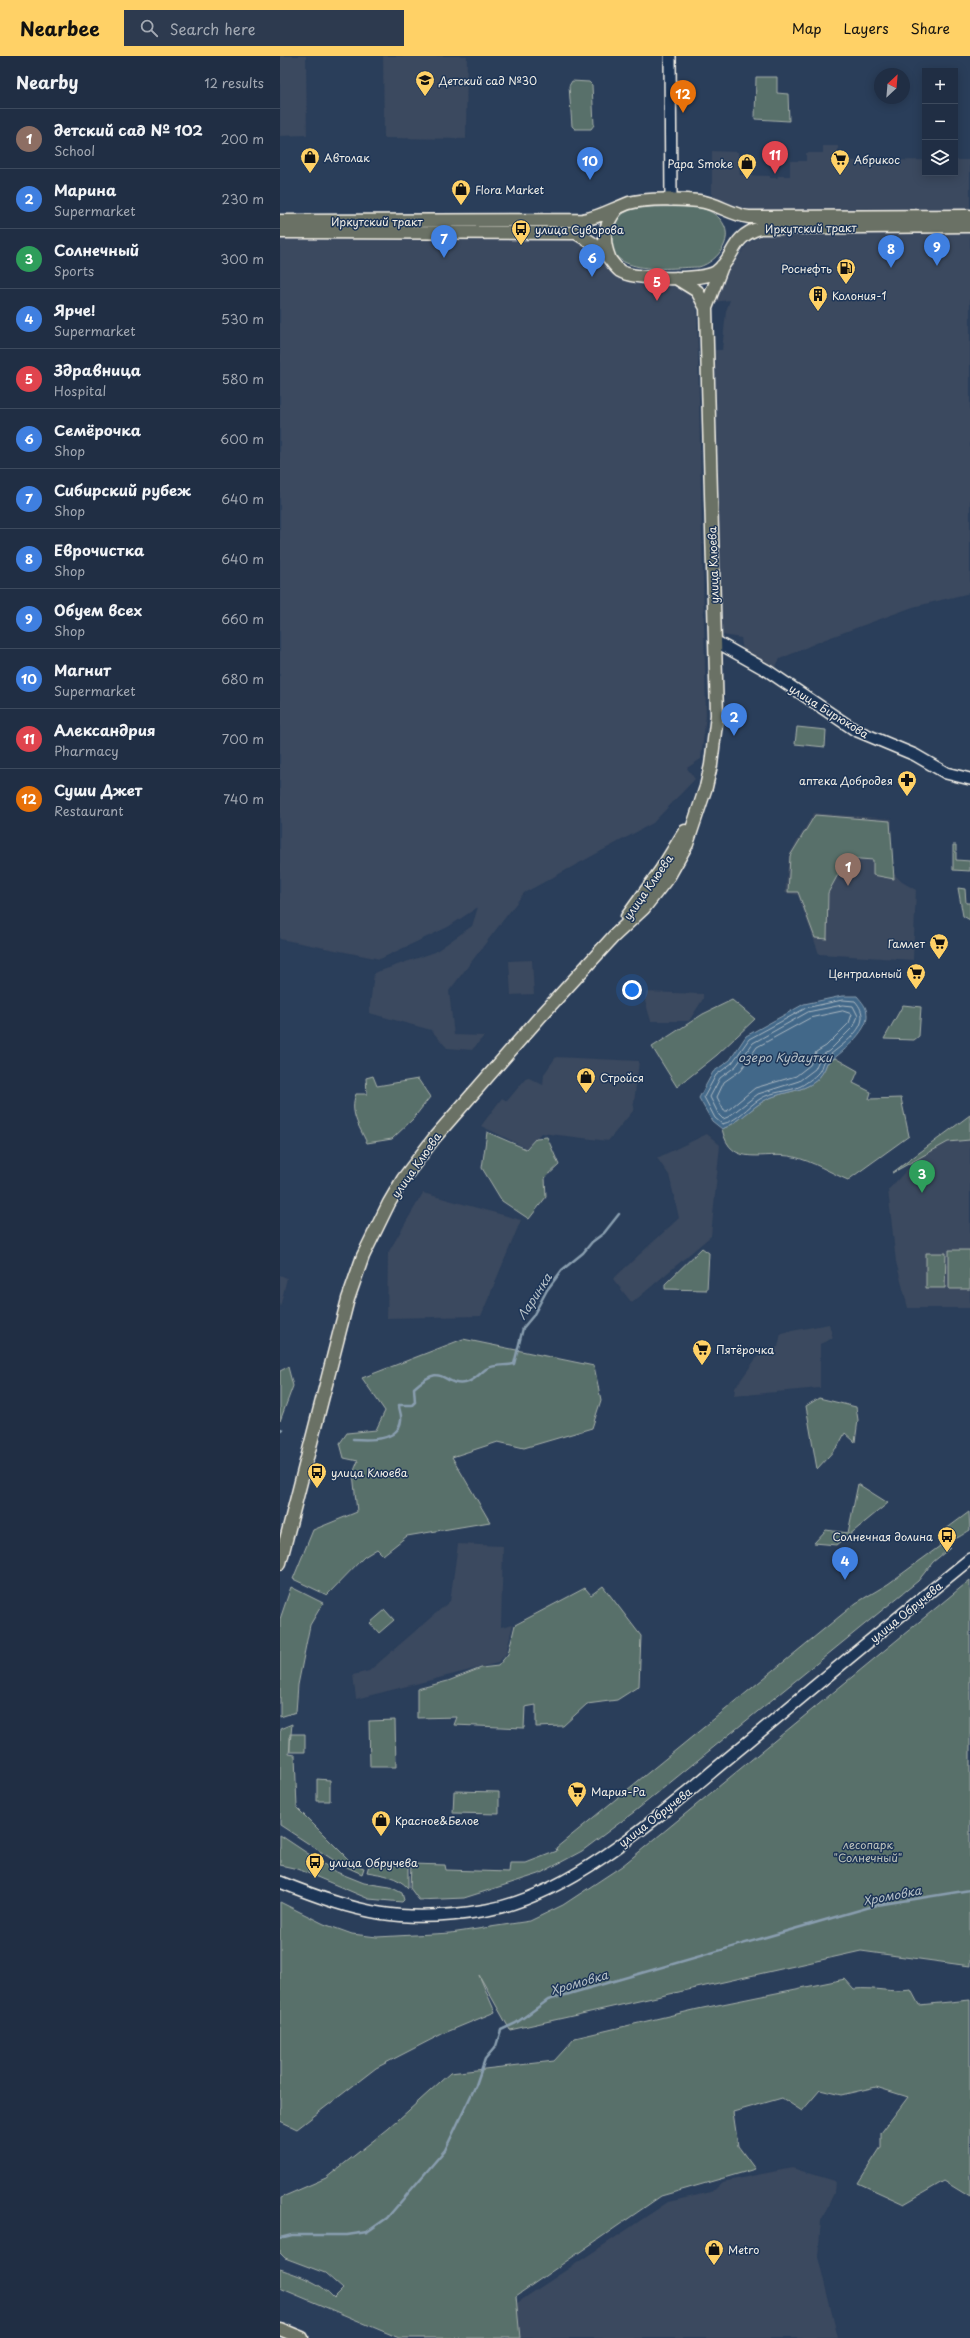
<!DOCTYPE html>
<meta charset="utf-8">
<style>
body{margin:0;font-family:"Playpen Sans",sans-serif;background:#2d3a4f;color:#f1f3f6}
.controls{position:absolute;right:12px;top:12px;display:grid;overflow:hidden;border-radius:0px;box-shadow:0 2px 10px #0003}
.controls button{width:36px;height:36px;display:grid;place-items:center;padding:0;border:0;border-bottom:1px solid #3d4a5d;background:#202e44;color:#f1f3f6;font:20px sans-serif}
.compass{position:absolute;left:594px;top:12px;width:36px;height:36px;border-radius:50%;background:#202e44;box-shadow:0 2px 10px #0003;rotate:26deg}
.you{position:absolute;left:352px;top:934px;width:14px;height:14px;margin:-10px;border:3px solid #fff;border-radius:50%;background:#1a73e8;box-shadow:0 0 0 6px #1a73e833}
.badge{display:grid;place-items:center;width:26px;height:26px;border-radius:50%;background:#ffd166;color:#fff;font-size:13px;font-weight:700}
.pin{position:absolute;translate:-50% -33px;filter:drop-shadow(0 1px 2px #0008)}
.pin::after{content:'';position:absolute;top:21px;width:14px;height:12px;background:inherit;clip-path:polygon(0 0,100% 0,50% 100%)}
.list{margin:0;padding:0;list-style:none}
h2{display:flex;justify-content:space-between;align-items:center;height:52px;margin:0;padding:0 16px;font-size:17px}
h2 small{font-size:13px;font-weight:400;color:#a2a8b2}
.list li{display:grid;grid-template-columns:26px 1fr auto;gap:12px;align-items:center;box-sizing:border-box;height:60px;padding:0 16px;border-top:1px solid #3d4a5d}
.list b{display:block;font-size:15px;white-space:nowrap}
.list p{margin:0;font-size:13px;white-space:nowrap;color:#a2a8b2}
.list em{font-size:13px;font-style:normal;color:#a2a8b2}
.icon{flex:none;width:22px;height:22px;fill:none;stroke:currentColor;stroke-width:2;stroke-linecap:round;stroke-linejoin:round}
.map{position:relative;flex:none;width:690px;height:2282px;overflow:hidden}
header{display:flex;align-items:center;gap:24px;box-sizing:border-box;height:56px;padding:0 20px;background:#ffd166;color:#111}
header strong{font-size:19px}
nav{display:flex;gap:22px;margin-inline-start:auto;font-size:14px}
.search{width:280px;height:36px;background:#2d3a4f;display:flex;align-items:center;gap:10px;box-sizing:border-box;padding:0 14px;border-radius:0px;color:#a2a8b2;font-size:15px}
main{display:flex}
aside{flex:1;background:#202e44}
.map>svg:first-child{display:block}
.built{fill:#3a485e}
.green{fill:#596f6b;stroke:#a6b0aa}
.water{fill:#426789;stroke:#899eaf}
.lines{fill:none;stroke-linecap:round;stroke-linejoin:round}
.shore{stroke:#adbac2;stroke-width:1}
.stream{stroke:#899eaf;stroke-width:2.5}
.secondary-casing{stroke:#f4f1e8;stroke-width:14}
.primary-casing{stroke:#f4f1e8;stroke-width:15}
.secondary{stroke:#1d3557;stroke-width:11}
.primary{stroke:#6b7165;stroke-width:12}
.labels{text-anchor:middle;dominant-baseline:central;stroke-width:3;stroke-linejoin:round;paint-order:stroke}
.poi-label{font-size:11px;fill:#f4f1e8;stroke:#1d3557;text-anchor:start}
.street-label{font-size:11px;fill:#f4f1e8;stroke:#1d3557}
.park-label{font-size:11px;fill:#bec4bc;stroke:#1d3557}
.water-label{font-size:12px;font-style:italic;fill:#b6c1c7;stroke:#1d3557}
</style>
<header>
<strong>Nearbee</strong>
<div class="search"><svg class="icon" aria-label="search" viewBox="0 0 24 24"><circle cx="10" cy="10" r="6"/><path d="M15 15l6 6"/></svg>Search here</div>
<nav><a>Map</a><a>Layers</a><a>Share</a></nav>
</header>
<main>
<aside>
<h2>Nearby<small>12 results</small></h2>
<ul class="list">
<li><span class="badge" style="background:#8d6e63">1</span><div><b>детский сад № 102</b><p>School</p></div><em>200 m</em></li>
<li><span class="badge" style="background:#3f7fe0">2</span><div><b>Марина</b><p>Supermarket</p></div><em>230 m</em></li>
<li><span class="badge" style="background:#2e9e5b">3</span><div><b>Солнечный</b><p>Sports</p></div><em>300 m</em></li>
<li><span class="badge" style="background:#3f7fe0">4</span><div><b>Ярче!</b><p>Supermarket</p></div><em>530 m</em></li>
<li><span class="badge" style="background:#e0444e">5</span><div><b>Здравница</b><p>Hospital</p></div><em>580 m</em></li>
<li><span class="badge" style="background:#3f7fe0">6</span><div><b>Cемёрочка</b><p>Shop</p></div><em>600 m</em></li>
<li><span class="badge" style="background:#3f7fe0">7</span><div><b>Сибирский рубеж</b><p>Shop</p></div><em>640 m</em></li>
<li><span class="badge" style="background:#3f7fe0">8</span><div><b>Еврочистка</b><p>Shop</p></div><em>640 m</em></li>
<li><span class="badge" style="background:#3f7fe0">9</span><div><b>Обуем всех</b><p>Shop</p></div><em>660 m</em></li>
<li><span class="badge" style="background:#3f7fe0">10</span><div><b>Магнит</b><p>Supermarket</p></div><em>680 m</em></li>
<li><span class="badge" style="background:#e0444e">11</span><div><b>Александрия</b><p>Pharmacy</p></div><em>700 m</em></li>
<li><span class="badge" style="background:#e8710a">12</span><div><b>Суши Джет</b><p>Restaurant</p></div><em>740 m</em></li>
</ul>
</aside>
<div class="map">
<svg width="690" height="2282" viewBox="0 0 690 2282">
<rect width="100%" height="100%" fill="#2a3e5a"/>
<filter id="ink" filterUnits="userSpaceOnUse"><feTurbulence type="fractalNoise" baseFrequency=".025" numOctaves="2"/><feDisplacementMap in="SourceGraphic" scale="8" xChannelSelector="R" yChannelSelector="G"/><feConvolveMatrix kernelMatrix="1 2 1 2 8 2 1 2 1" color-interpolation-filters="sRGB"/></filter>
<g filter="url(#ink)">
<path class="built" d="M0 0H26L27 79 0 80Z
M103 0H187L186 83 104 82Z
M543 90H558V105L645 104V117H675V104H690V155L470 154 460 152 432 141V95L458 96 460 119 490 120V122H497L498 120H510V105H526V97H543Z
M690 176V537L633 551 543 584 500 603 494 613 463 596 461 582 443 579 442 573 435 294H442L446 255 450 244 434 246 442 224 468 187 486 177Z
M206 180 295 182 306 188 335 219 350 226 364 230 396 229 407 234 414 240 417 250 426 659 421 703 407 712 415 723 373 767 244 837 169 935 174 979 204 980 192 994 167 992 151 974 89 957 94 917 155 896 192 870 198 851 168 871 100 903 0 883V182Z
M534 757 612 763 610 814 622 826 636 834 633 904 539 898 518 839 505 837 509 799Z
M252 904 254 938 231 939 229 905Z
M366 936 423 938V943L409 965H371L365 945Z
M276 1001 359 1005 353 1055 328 1085 261 1077 246 1092 201 1070 222 1042 227 1045 247 1021 263 1029 264 1018Z
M427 1078 440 1089 431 1180 352 1247 333 1223 399 1162 389 1119 377 1102Z
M690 1084V1252H628L616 1206 608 1134 637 1103 665 1086Z
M143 1137 241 1164 201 1260 107 1262 108 1197Z
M0 1219 7 1222 0 1251Z
M549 1268 553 1282 540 1288V1332L454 1340 455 1332 480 1297 498 1291 501 1277Z
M178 1488 223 1490 221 1571 233 1568 226 1598 218 1607 76 1643 73 1619 89 1615 170 1545Z
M512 2112 555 2125 554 2137 541 2165 538 2201 558 2282H240L237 2247 388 2146 431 2136 442 2126Z"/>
<path class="green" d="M476 21H497V37L508 38 509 65 475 63Z
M292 25 309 26 312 29 314 69 311 73H295L292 70 289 30Z
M418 151C425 153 434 156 440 163 456 181 439 205 419 211 392 211 326 223 330 178 331 168 339 159 348 155 362 149 401 151 418 151Z
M517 671 546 674 545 691 515 688Z
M535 759 610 765 614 823 593 819V804L567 802 548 837 547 883 535 882 518 836H508L510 800Z
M673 789H676V804L690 805V815L673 814Z
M678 832 685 833 686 847H690V864L683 860Z
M452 944 475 963 437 999 397 1031 372 991 423 958Z
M623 949 641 951 639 980 634 984 604 983Z
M555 1002 578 1015 573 1027 591 1036 589 1043 621 1042 629 1080 568 1124C551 1117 532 1105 514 1101 484 1094 451 1114 442 1073 458 1067 468 1055 482 1046 506 1031 536 1040 547 1007Z
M93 1020 97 1030 138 1023 150 1041 133 1063 112 1083 87 1087C79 1070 69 1056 76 1038H87L86 1022Z
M690 1059V1084L668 1086 612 1117Z
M207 1076 246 1093 256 1082 267 1081 279 1109 265 1122 266 1141 249 1163 222 1145 202 1112Z
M422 1192 429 1197 427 1234 385 1233V1228Z
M669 1194H690V1233H669Z
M646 1197H666L665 1232H646Z
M183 1283 314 1310 321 1344 312 1372 244 1392 218 1386 172 1401 210 1466 127 1480 103 1499 97 1493 84 1501 47 1539 13 1523 33 1474 77 1456 73 1417 78 1405 64 1402 60 1387 67 1377 96 1374 105 1355 82 1322Z
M8 1311 13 1330 0 1365V1315Z
M539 1342 576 1351 578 1364 575 1386 565 1377 558 1390 537 1413 526 1350Z
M578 1428 608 1447 557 1489 534 1487 546 1474 568 1477Z
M689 1456 690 1474C677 1482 672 1488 658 1479Z
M659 1483 670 1492 653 1506 638 1525 354 1756 302 1795 259 1818 203 1836 184 1842 139 1844 130 1832 131 1808 165 1809 166 1814 229 1816 230 1807H246L277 1795 276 1792 576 1547 608 1528 660 1490Z
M690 1524V1910L581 1895 230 1974 199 1919 215 1956 162 1978 96 2012 17 2073 0 2065V1846L44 1868 72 1878 97 1881 171 1877 250 1865 283 1849 342 1810Z
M323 1530 361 1580 359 1630 337 1644 307 1648 283 1670 256 1671V1649L245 1651 244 1672 174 1669 177 1661 137 1662V1633L168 1625 201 1612 218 1610 228 1598 235 1569 305 1532 311 1539Z
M11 1531 43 1547 30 1569 18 1629 16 1656 0 1661V1563Z
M105 1554 114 1564 99 1577 90 1567Z
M115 1664 116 1711H90L89 1665Z
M12 1668 9 1698 15 1699 17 1752 73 1808 84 1812 82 1818 58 1807 0 1769V1673Z
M10 1678H25V1696H10Z
M37 1723 50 1724V1745H37Z
M174 1735 219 1736V1758L173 1757Z
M0 1779 54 1815 84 1827 110 1831 122 1837 124 1844 122 1846 89 1843 18 1813 0 1809Z
M89 1809H128V1832C117 1820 103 1819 87 1816Z
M565 1923 574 1933C595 1931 611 1937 631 1934L639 1949 690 1944V2141L664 2125 624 2148 578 2127 601 2091V2077L628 2041 596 2031 561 2039 540 2034 522 2055 502 2042 453 2056 458 2090 475 2113 381 2140 236 2240 240 2282H119L0 2232V2213C20 2220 40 2226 54 2242L63 2233 45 2217 5 2202 0 2197V2142L46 2122 108 2073 170 2017 274 2005 295 1982 418 1953Z"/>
<path class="water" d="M562 940H577C582 946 587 951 587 959 589 974 559 1000 547 1007 536 1040 506 1031 482 1046 468 1055 458 1067 442 1073L432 1065 419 1042 433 1016 450 1004 466 980 524 948Z"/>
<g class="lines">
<path class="shore" d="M563 944 575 945C597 969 562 988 545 1003 542 1006 542 1011 540 1014 538 1019 526 1027 521 1030 509 1036 492 1035 480 1043 467 1051 458 1065 442 1068L435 1062 424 1041 436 1019 452 1007 469 983 526 952Z
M563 949 573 950 578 960 574 970 549 995 541 1000 535 1013 519 1025 478 1038 448 1061 443 1063 439 1059 430 1041 440 1022 456 1010 473 987 528 956Z
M563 955 572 958 569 967 546 990 536 996 530 1009 516 1020 475 1032 447 1055H444L437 1041 444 1026 461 1014 477 991 530 962Z"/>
<path class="stream" d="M0 1373 3 1374
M73 1383C88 1384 119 1386 121 1364 122 1358 119 1355 119 1349H132L135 1346 134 1332C165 1304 162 1331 185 1327 194 1325 199 1318 206 1313 215 1308 225 1310 234 1308L243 1272 253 1260 267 1234 282 1214 303 1197 312 1186 324 1177 339 1158
M0 2182 12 2179H67L87 2176 107 2162 165 2094 196 2029 205 2003 216 1990 221 1974 236 1967 268 1944 597 1849 690 1834"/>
<g class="secondary-casing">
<path id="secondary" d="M390 0 391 144
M435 585 488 615 575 674 635 699 666 717 690 723
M0 1826C77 1857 123 1869 207 1854 299 1838 397 1743 469 1685 542 1624 616 1563 690 1503"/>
</g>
<g class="primary-casing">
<path id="primary" d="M0 165 303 164C320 161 333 153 349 147 367 142 401 143 419 145 437 147 451 159 469 161L690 160
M0 176 296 177C308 184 320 191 328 201 332 206 335 211 340 215 354 224 422 225 436 216 456 201 450 181 480 172L690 170
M329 201C322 183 324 170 336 154
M396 222 417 235 426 252
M347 861 381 814 405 775
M0 1507 68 1243 83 1200 109 1147 123 1123 155 1081 259 962 334 880 364 852 389 820 407 788 426 731 431 709 437 659 426 252 442 210
M0 2273 22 2282"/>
</g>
<use href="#secondary" class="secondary"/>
<use href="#primary" class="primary"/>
</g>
</g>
<defs>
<g id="school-pin" transform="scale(1)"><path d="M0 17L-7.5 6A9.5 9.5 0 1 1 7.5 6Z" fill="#ffd166" stroke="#1d3557"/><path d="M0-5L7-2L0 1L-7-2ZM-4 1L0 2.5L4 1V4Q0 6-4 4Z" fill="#111"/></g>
<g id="shop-pin" transform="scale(1)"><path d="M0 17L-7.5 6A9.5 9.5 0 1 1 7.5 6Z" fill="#ffd166" stroke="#1d3557"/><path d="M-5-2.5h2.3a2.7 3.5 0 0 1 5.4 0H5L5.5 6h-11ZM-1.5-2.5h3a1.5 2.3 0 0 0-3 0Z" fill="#111"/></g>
<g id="supermarket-pin" transform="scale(1)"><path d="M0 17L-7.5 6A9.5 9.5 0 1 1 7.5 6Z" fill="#ffd166" stroke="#1d3557"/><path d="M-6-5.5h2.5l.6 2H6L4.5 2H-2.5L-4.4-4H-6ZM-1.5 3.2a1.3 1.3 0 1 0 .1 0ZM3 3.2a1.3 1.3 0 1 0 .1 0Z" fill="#111"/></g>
<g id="bus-pin" transform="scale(1)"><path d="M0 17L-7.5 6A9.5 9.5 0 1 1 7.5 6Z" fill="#ffd166" stroke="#1d3557"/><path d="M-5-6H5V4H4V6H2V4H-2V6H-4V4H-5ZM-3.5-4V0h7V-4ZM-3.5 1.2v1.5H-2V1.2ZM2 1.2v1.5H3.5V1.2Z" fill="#111"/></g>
<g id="fuel-pin" transform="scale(1)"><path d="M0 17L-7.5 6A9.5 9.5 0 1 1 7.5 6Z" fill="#ffd166" stroke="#1d3557"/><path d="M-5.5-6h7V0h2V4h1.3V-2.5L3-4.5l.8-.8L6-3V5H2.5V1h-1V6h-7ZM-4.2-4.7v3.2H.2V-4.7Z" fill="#111"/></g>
<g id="building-pin" transform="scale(1)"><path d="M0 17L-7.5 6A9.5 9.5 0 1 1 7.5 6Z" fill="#ffd166" stroke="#1d3557"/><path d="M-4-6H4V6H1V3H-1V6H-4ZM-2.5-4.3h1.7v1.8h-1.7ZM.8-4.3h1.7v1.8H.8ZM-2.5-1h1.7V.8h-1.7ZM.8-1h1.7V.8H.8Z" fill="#111"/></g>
<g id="pharmacy-pin" transform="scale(1)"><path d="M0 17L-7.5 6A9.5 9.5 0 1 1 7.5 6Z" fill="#ffd166" stroke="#1d3557"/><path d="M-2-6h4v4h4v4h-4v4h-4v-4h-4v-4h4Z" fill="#111"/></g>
</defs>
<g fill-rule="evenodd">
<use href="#school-pin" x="145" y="24"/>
<use href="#shop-pin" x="30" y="101"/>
<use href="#supermarket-pin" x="560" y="103"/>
<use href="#shop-pin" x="467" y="107"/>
<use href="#shop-pin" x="181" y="133"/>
<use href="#bus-pin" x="241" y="173"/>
<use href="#fuel-pin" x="566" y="212"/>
<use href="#building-pin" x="538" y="239"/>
<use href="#pharmacy-pin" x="627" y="724"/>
<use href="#supermarket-pin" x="659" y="887"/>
<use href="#supermarket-pin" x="636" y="917"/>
<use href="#shop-pin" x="306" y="1021"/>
<use href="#supermarket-pin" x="422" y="1293"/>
<use href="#bus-pin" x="37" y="1416"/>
<use href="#bus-pin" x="667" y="1480"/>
<use href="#supermarket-pin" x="297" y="1735"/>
<use href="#shop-pin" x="101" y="1764"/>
<use href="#bus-pin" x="35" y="1806"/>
<use href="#shop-pin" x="434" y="2193"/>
</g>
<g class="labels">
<g class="poi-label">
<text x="159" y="24">Детский сад №30</text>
<text x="44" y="101">Автолак</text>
<text x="574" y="103">Абрикос</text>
<text x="453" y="107" text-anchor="end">Papa Smoke</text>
<text x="195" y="133">Flora Market</text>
<text x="255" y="173">улица Суворова</text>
<text x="552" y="212" text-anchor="end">Роснефть</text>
<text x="552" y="239">Колония-1</text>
<text x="613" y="724" text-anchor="end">аптека Добродея</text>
<text x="645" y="887" text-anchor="end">Гамлет</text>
<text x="622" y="917" text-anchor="end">Центральный</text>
<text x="320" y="1021">Стройся</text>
<text x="436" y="1293">Пятёрочка</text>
<text x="51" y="1416">улица Клюева</text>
<text x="653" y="1480" text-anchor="end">Солнечная долина</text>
<text x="311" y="1735">Мария-Ра</text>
<text x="115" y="1764">Красное&amp;Белое</text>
<text x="49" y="1806">улица Обручева</text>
<text x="448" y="2193">Metro</text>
</g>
<g class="street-label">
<text x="97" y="165">Иркутский тракт</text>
<text transform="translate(531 172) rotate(-1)">Иркутский тракт</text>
<text transform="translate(433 509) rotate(-92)">улица Клюева</text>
<text transform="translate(549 655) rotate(32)">улица Бирюкова</text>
<text transform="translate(368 831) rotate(-55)">улица Клюева</text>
<text transform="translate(136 1109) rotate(-55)">улица Клюева</text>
<text transform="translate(626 1556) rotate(-39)">улица Обручева</text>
<text transform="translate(375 1761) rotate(-38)">улица Обручева</text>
</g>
<g class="park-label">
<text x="588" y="1788">лесопарк<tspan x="588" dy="13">"Солнечный"</tspan></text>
</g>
<g class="water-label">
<text x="505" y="1001">озеро Кудаутки</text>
<text transform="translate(254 1240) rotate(-57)">Ларинка</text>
<text transform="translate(612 1839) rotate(-11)">Хромовка</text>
<text transform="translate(299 1926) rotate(-16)">Хромовка</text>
</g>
</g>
</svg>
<div class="controls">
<button>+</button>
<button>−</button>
<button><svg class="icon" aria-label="layers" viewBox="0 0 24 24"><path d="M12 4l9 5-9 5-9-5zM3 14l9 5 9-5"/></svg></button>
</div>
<svg class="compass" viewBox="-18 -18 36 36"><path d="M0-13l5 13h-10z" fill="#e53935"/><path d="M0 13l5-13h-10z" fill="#a2a8b2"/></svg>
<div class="you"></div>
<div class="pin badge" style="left:568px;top:830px;background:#8d6e63">1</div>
<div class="pin badge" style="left:454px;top:680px;background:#3f7fe0">2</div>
<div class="pin badge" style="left:642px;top:1137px;background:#2e9e5b">3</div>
<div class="pin badge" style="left:565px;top:1524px;background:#3f7fe0">4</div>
<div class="pin badge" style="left:377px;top:245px;background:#e0444e">5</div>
<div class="pin badge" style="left:312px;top:221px;background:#3f7fe0">6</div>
<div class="pin badge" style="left:164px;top:202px;background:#3f7fe0">7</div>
<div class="pin badge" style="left:611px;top:212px;background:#3f7fe0">8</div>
<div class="pin badge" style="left:657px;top:210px;background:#3f7fe0">9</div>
<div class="pin badge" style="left:310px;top:124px;background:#3f7fe0">10</div>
<div class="pin badge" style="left:495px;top:118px;background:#e0444e">11</div>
<div class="pin badge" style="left:403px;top:57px;background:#e8710a">12</div>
</div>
</main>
